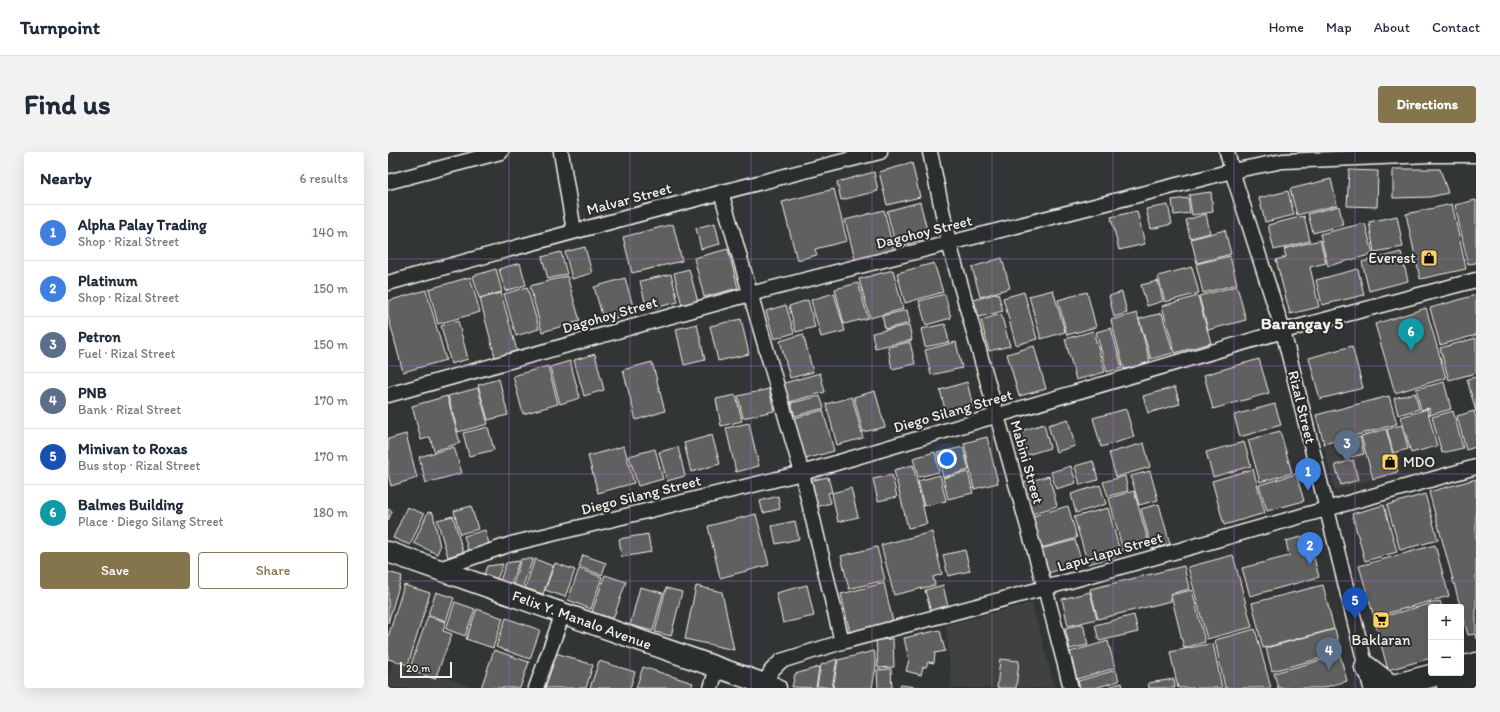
<!DOCTYPE html>
<meta charset="utf-8">
<style>
body{margin:0;font-family:Itim,sans-serif;background:#f2f2f3;color:#1f2937}
.controls{position:absolute;right:12px;bottom:12px;display:grid;overflow:hidden;border-radius:4px;box-shadow:0 4px 16px #0002}
.controls button{width:36px;height:36px;display:grid;place-items:center;padding:0;border:0;border-bottom:1px solid #e0e1e3;background:#fff;color:#1f2937;font:20px sans-serif}
.scale{position:absolute;left:12px;bottom:10px;width:52px;box-sizing:border-box;padding-left:4px;border:2px solid #f4f1e8;border-top:0;font-size:11px;line-height:14px;white-space:nowrap;color:#f4f1e8;-webkit-text-stroke:3px #2a2d2e;paint-order:stroke}
.you{position:absolute;left:559px;top:307px;width:14px;height:14px;margin:-10px;border:3px solid #fff;border-radius:50%;background:#1a73e8;box-shadow:0 0 0 6px #1a73e833}
.badge{display:grid;place-items:center;width:26px;height:26px;border-radius:50%;background:#84754c;color:#fff;font-size:13px;font-weight:700}
.pin{position:absolute;translate:-50% -33px;filter:drop-shadow(0 1px 2px #0008)}
.pin::after{content:'';position:absolute;top:21px;width:14px;height:12px;background:inherit;clip-path:polygon(0 0,100% 0,50% 100%)}
.list{margin:0;padding:0;list-style:none}
h2{display:flex;justify-content:space-between;align-items:center;height:52px;margin:0;padding:0 16px;font-size:17px}
h2 small{font-size:13px;font-weight:400;color:#747a83}
.list li{display:grid;grid-template-columns:26px 1fr auto;gap:12px;align-items:center;box-sizing:border-box;height:56px;padding:0 16px;border-top:1px solid #e0e1e3}
.list b{display:block;font-size:15px;white-space:nowrap}
.list p{margin:0;font-size:13px;white-space:nowrap;color:#747a83}
.list em{font-size:13px;font-style:normal;color:#747a83}
.actions{display:flex;gap:8px;padding:12px 16px}
.actions a{flex:1;padding:9px 0;border:1px solid #84754c;border-radius:4px;text-align:center;font-size:14px;color:#84754c}
.actions .main{background:#84754c;color:#fff}
.map{position:relative;flex:none;width:1088px;height:536px;overflow:hidden;border-radius:4px}
header{display:flex;align-items:center;gap:24px;box-sizing:border-box;height:56px;padding:0 20px;background:#fff;border-bottom:1px solid #e0e1e3}
header strong{font-size:19px}
nav{display:flex;gap:22px;margin-inline-start:auto;font-size:14px}
.intro{display:flex;align-items:center;justify-content:space-between;box-sizing:border-box;height:96px;padding:0 24px}
h1{margin:0;font-size:28px}
.button{padding:10px 18px;border-radius:4px;background:#84754c;color:#fff;font-size:14px;font-weight:700}
main{display:flex;gap:24px;padding:0 24px}
aside{flex:1;background:#fff;border-radius:4px;box-shadow:0 4px 16px #0002}
.map>svg:first-child{display:block}
.built{fill:#404242}
.building{fill:#5f605f;stroke:#f4f1e8}
.lines{fill:none;stroke-linecap:round;stroke-linejoin:round}
.minor-casing{stroke:#f4f1e8;stroke-width:17}
.secondary-casing{stroke:#f4f1e8;stroke-width:23}
.primary-casing{stroke:#f4f1e8;stroke-width:25}
.minor{stroke:#2a2d2e;stroke-width:14}
.secondary{stroke:#2a2d2e;stroke-width:20}
.primary{stroke:#2a2d2e;stroke-width:22}
.grid{fill:none;stroke:#9f67cb;stroke-width:1;stroke-opacity:0.55}
.labels{text-anchor:middle;dominant-baseline:central;stroke-width:4;stroke-linejoin:round;paint-order:stroke}
.street-label{font-size:15px;fill:#f4f1e8;stroke:#2a2d2e}
.poi-label{font-size:15px;fill:#f4f1e8;stroke:#2a2d2e;text-anchor:end}
.quarter-label{font-size:17px;font-weight:bold;fill:#f4f1e8;stroke:#2a2d2e}
</style>
<header>
<strong>Turnpoint</strong>
<nav><a>Home</a><a>Map</a><a>About</a><a>Contact</a></nav>
</header>
<div class="intro"><h1>Find us</h1><a class="button">Directions</a></div>
<main>
<aside>
<h2>Nearby<small>6 results</small></h2>
<ul class="list">
<li><span class="badge" style="background:#3f7fe0">1</span><div><b>Alpha Palay Trading</b><p>Shop · Rizal Street</p></div><em>140 m</em></li>
<li><span class="badge" style="background:#3f7fe0">2</span><div><b>Platinum</b><p>Shop · Rizal Street</p></div><em>150 m</em></li>
<li><span class="badge" style="background:#5c6f8a">3</span><div><b>Petron</b><p>Fuel · Rizal Street</p></div><em>150 m</em></li>
<li><span class="badge" style="background:#5c6f8a">4</span><div><b>PNB</b><p>Bank · Rizal Street</p></div><em>170 m</em></li>
<li><span class="badge" style="background:#1a4fb4">5</span><div><b>Minivan to Roxas</b><p>Bus stop · Rizal Street</p></div><em>170 m</em></li>
<li><span class="badge" style="background:#0f9aa8">6</span><div><b>Balmes Building</b><p>Place · Diego Silang Street</p></div><em>180 m</em></li>
</ul>
<div class="actions"><a class="main">Save</a><a>Share</a></div>
</aside>
<div class="map">
<svg width="1088" height="536" viewBox="0 0 1088 536">
<rect width="100%" height="100%" fill="#323535"/>
<filter id="ink" filterUnits="userSpaceOnUse"><feTurbulence type="fractalNoise" baseFrequency=".025" numOctaves="2"/><feDisplacementMap in="SourceGraphic" scale="8" xChannelSelector="R" yChannelSelector="G"/><feConvolveMatrix kernelMatrix="1 2 1 2 8 2 1 2 1" color-interpolation-filters="sRGB"/></filter>
<g filter="url(#ink)">
<path class="built" d="M972 284 983 328 947 338 936 294Z
M644 451 667 536H564L558 473Z
M6 507 88 536H0V527Z"/>
<path class="building" d="M524 11 532 45 499 53 491 20Z
M1005 17H1052L1060 41 1042 45 1005 46Z
M961 18 990 19 989 55 959 54Z
M486 20 490 39 453 48 449 30Z
M943 27 949 53 909 63 902 37Z
M446 37 459 89 427 97 429 103 409 108 394 50Z
M900 39 906 63 877 70 871 46Z
M823 40 825 60 804 63 801 43Z
M800 46 802 61 786 63 784 48Z
M1088 48V111L1080 112 1067 53Z
M532 50 541 86 508 95 499 59Z
M1064 52 1078 117 1032 127 1018 62Z
M780 53 784 72 763 77 758 57Z
M951 54 955 73 925 81 920 62Z
M496 58 506 100 468 111 457 68Z
M749 59 757 92 731 98 723 65Z
M818 62 822 81 802 86 798 68Z
M916 64 922 89 886 98 880 73Z
M1009 64 1015 95 986 100 981 70Z
M327 71 332 92 313 97 308 76Z
M977 71 985 102 940 114 932 82Z
M285 72 294 109 244 121 235 85Z
M837 78 843 102 809 111 803 87Z
M932 88 938 111 922 115 931 155 902 162 888 108 898 105 896 97Z
M197 95 204 121 184 127 177 100Z
M340 97 350 136 316 145 306 106Z
M173 100 179 122 160 127 154 105Z
M1013 100 1020 129 981 139 974 110Z
M842 104 849 132 815 141 808 112Z
M614 106 622 136 592 145 584 115Z
M132 111 138 133 117 139 111 117Z
M546 111 555 140 517 151 509 121Z
M804 115 811 141 777 150 770 124Z
M108 117 114 140 91 146 85 124Z
M301 117 310 150 294 154 286 121Z
M970 117 976 143 934 153 928 128Z
M505 118 515 157 482 166 471 127Z
M283 122 290 150 259 158 252 129Z
M179 124 192 169 154 180 142 134Z
M82 125 92 160 50 172 41 137Z
M237 126 247 161 216 170 206 135Z
M770 129 775 149 759 154 753 133Z
M470 131 480 166 456 172 447 137Z
M849 134 858 168 820 178 811 144Z
M139 135 151 177 128 184 116 142Z
M38 138 58 208 15 220 0 164V149Z
M665 138 677 180 653 187 641 144Z
M636 140 649 187 628 193 615 146Z
M699 140 708 175 679 183 670 148Z
M734 140 739 161 726 165 721 144Z
M113 141 129 199 107 205 92 147Z
M446 141 457 179 433 185 423 148Z
M610 141 615 159 591 165 586 148Z
M557 142 563 166 538 173 531 149Z
M1088 143V183L1052 193 1042 156Z
M810 144 823 191 787 201 774 154Z
M420 148 427 175 408 180 401 154Z
M398 153 406 181 386 187 378 159Z
M1038 156 1058 226 1007 241 987 172Z
M519 158 522 171 497 177 494 164Z
M749 161 762 210 736 217 723 168Z
M774 161 785 201 763 207 751 167Z
M613 162 622 194 601 199 593 168Z
M353 167 361 202 330 209 322 174Z
M70 169 80 207 63 212 53 174Z
M309 172 317 208 296 213 288 177Z
M557 172 561 190 537 195 533 177Z
M521 173 524 188 487 196 484 181Z
M723 176 734 216 719 220 708 180Z
M705 179 717 220 688 228 677 187Z
M415 182 425 220 402 226 392 189Z
M1088 186V221L1061 228 1052 196Z
M522 190 527 212 504 217 500 195Z
M568 190 574 216 543 223 537 198Z
M646 194 658 237 631 244 619 202Z
M964 194 975 236 932 247 921 206Z
M207 202 216 238 196 244 186 208Z
M871 207 881 241 825 257 816 223Z
M182 209 192 246 172 252 162 215Z
M264 210 277 259 248 268 235 218Z
M160 214 170 252 135 262 125 224Z
M432 221 437 240 398 251 393 232Z
M1088 225V260L1079 227Z
M111 227 120 263 100 268 90 233Z
M579 230 585 254 558 261 552 238Z
M1056 230 1063 257 1042 263 1041 256 1033 258 1028 237Z
M787 235 792 252 760 261 755 244Z
M90 236 100 272 70 280 60 244Z
M381 237 386 259 355 266 350 244Z
M487 239 497 275 475 280 466 245Z
M1027 241 1031 257 1010 263 1006 246Z
M348 243 354 269 333 274 328 247Z
M59 244 72 291 46 299 42 285 33 288 24 254Z
M432 244 436 256 407 264 403 251Z
M1001 244 1009 272 936 292 928 263Z
M464 245 475 286 449 293 438 252Z
M887 252 893 273 852 285 846 263Z
M738 257 746 285 713 295 705 266Z
M1039 257 1049 294 1023 301 1013 265Z
M435 258 446 299 414 308 403 267Z
M1065 259 1075 296 1054 301 1044 265Z
M1086 259 1088 267V295L1078 298 1069 264Z
M680 267 687 294 668 300 660 273Z
M361 271 371 314 348 320 338 276Z
M656 272 662 296 632 305 626 281Z
M1014 273 1020 297 1005 301 999 277Z
M100 275 106 298 81 304 75 281Z
M998 277 1010 320 985 327 973 284Z
M892 279 904 321 872 330 860 288Z
M18 282 29 326 3 334 0 321V287Z
M324 283 332 312 303 320 296 291Z
M599 285 610 331 586 337 576 291Z
M972 285 976 302 958 306 954 290Z
M856 290 863 314 825 325 818 300Z
M756 291 762 315 728 325 721 301Z
M236 294 246 331 210 341 200 304Z
M66 295 74 321 38 331 31 305Z
M290 295 297 324 279 329 271 300Z
M575 295 581 318 555 325 549 301Z
M267 297 275 327 250 334 241 304Z
M547 300 551 320 530 325 525 306Z
M965 308 970 328 953 333 947 313Z
M705 309 710 328 692 333 687 314Z
M525 313 539 372 520 376 506 318Z
M683 314 688 331 668 337 663 320Z
M865 317 877 361 836 373 824 329Z
M762 319 770 348 751 353 743 324Z
M580 320 585 341 560 347 555 326Z
M908 322 916 349 879 359 871 333Z
M504 323 509 345 490 349 485 327Z
M552 323 558 349 536 354 530 329Z
M661 324 669 354 644 362 635 331Z
M737 324 740 339 720 344 715 330Z
M440 325 444 340 440 341 443 351 428 355 421 329Z
M1088 327V487L1087 482 1080 483 1041 340Z
M712 333 718 352 688 361 683 342Z
M463 336 470 365 450 370 444 341Z
M746 339 761 392 735 399 721 346Z
M1037 342 1050 388 1012 398 999 353Z
M390 344 392 357 375 361 372 349Z
M771 352 782 392 764 397 753 357Z
M996 353 1009 400 977 409 964 362Z
M83 354 90 377 72 382 66 359Z
M680 354 689 386 653 396 645 364Z
M19 355 36 362 22 393 5 386Z
M720 356 733 403 700 412 686 365Z
M0 357 4 359 0 369Z
M40 360 45 361 52 395 49 402 26 391Z
M368 362 381 413 332 426 320 374Z
M65 364 75 400 60 405 49 368Z
M407 369 411 387 388 392 384 374Z
M97 378 102 395 81 401 76 384Z
M544 380 554 422 545 425 547 433 506 443 493 393Z
M260 382 263 400 234 405 231 387Z
M920 383 931 425 862 444 854 416 901 404 898 389Z
M687 388 694 411 660 421 653 397Z
M1047 393 1061 444 986 465 971 414Z
M489 395 497 428 461 437 453 404Z
M577 398 582 419 560 424 555 403Z
M195 403 218 411 214 423 191 415Z
M845 403 864 475 819 487 800 415Z
M133 407H145L134 436 125 433Z
M147 407 165 414 155 442 137 436Z
M131 409 123 432 112 429 118 411Z
M167 411 187 418 177 445 157 438Z
M115 412 108 430 95 425 99 414Z
M796 414 801 437 782 442 783 449 710 467 702 437Z
M191 417 214 425 203 457 180 448Z
M0 420 14 424 0 471Z
M217 423 238 430 225 467 204 460Z
M496 431 505 470 462 481 453 442Z
M16 433 42 441 20 513 0 507V485Z
M419 433 426 464 395 471 388 441Z
M555 433 560 455 543 460 537 438Z
M935 433 946 477 875 496 864 451Z
M308 434 334 440 346 498 297 487Z
M252 435 275 441 265 479 242 473Z
M278 436 294 440 283 484 267 480Z
M804 438 817 490 796 496 783 443Z
M48 440 66 446 58 469 40 462Z
M702 440 709 467 680 474 674 447Z
M1052 449 1054 455H1043V506L1000 518 986 467Z
M67 450 87 457 77 484 58 477Z
M89 457 115 466 105 496 78 487Z
M746 463 750 480 711 489 707 473Z
M40 464 58 470 55 479 64 482 47 527 21 518Z
M118 466 152 478 142 507 108 495Z
M695 472 700 493 682 497 677 476Z
M867 477 883 536H837L827 488Z
M947 477 953 501 884 519 878 496Z
M552 478 557 499 547 501 546 511 540 510 538 515H535L533 523 518 519 521 508 516 486Z
M505 487 506 515 490 516 488 488Z
M720 489 727 516 689 527 682 500Z
M825 491 834 536H790L782 500Z
M106 498 141 510 132 536H93Z
M486 499 488 514 484 536H445L450 508Z
M168 501 205 513 198 536H157Z
M952 503 959 529 934 536H890L886 521Z
M449 507 444 536 429 534 433 513Z
M612 507 631 509 628 536H609Z
M211 509 247 520 242 536H202Z
M255 515 305 531 303 536H248Z
M431 515 428 536 404 535 407 522Z
M503 517 504 536H490L489 518Z
M728 518 731 529 707 536H692L690 529Z
M786 527 787 536H761L760 531Z
M734 531 735 536H720V535Z
M512 533 538 536H512Z"/>
<g class="lines">
<g class="minor-casing">
<path id="minor" d="M173 0 186 79
M542 0 561 91 657 436 683 536
M839 0 844 19 895 179 983 536
M0 30 113 0
M333 40 414 321 454 490
M0 131C164 85 327 41 492 0
M0 243 362 142 844 19 895 9 1042 3H1088
M51 417 123 392 414 321 895 179 1088 128
M377 533 383 519 393 509 454 490 657 436 1088 315
M148 536 175 461
M323 536 329 516"/>
</g>
<g class="secondary-casing">
<path id="secondary" d="M0 400 388 536"/>
</g>
<g class="primary-casing">
<path id="primary" d="M978 515 1004 535
M1073 516 1088 512
M998 536 1054 521
M1060 536 1088 528"/>
</g>
<use href="#minor" class="minor"/>
<use href="#secondary" class="secondary"/>
<use href="#primary" class="primary"/>
</g>
</g>
<path class="grid" d="M121 0V536M242 0V536M363 0V536M484 0V536M604 0V536M725 0V536M846 0V536M967 0V536M0 107H1088M0 214H1088M0 322H1088M0 429H1088"/>
<defs>
<g id="shop-square" transform="scale(0.9)"><rect x="-9" y="-9" width="18" height="18" rx="4" fill="#ffd166" stroke="#2a2d2e"/><path d="M-5-2.5h2.3a2.7 3.5 0 0 1 5.4 0H5L5.5 6h-11ZM-1.5-2.5h3a1.5 2.3 0 0 0-3 0Z" fill="#111"/></g>
<g id="supermarket-square" transform="scale(0.9)"><rect x="-9" y="-9" width="18" height="18" rx="4" fill="#ffd166" stroke="#2a2d2e"/><path d="M-6-5.5h2.5l.6 2H6L4.5 2H-2.5L-4.4-4H-6ZM-1.5 3.2a1.3 1.3 0 1 0 .1 0ZM3 3.2a1.3 1.3 0 1 0 .1 0Z" fill="#111"/></g>
</defs>
<g fill-rule="evenodd">
<use href="#shop-square" x="1041" y="106"/>
<use href="#shop-square" x="1002" y="310"/>
<use href="#supermarket-square" x="993" y="468"/>
</g>
<g class="labels">
<g class="street-label">
<text transform="translate(241 47) rotate(-15)">Malvar Street</text>
<text transform="translate(536 80) rotate(-14)">Dagohoy Street</text>
<text transform="translate(222 163) rotate(-16)">Dagohoy Street</text>
<text transform="translate(914 255) rotate(76)">Rizal Street</text>
<text transform="translate(565 259) rotate(-16)">Diego Silang Street</text>
<text transform="translate(639 310) rotate(74)">Mabini Street</text>
<text transform="translate(253 343) rotate(-14)">Diego Silang Street</text>
<text transform="translate(722 400) rotate(-16)">Lapu-lapu Street</text>
<text transform="translate(194 468) rotate(20)">Felix Y. Manalo Avenue</text>
</g>
<g class="poi-label">
<text x="1028" y="106">Everest</text>
<text x="1015" y="310" text-anchor="start">MDO</text>
<text x="993" y="488" text-anchor="middle">Baklaran</text>
</g>
<g class="quarter-label">
<text x="914" y="171">Barangay 5</text>
</g>
</g>
</svg>
<div class="controls">
<button>+</button>
<button>−</button>
</div>
<div class="scale">20 m</div>
<div class="you"></div>
<div class="pin badge" style="left:920px;top:339px;background:#3f7fe0">1</div>
<div class="pin badge" style="left:922px;top:413px;background:#3f7fe0">2</div>
<div class="pin badge" style="left:959px;top:311px;background:#5c6f8a">3</div>
<div class="pin badge" style="left:941px;top:518px;background:#5c6f8a">4</div>
<div class="pin badge" style="left:967px;top:468px;background:#1a4fb4">5</div>
<div class="pin badge" style="left:1023px;top:199px;background:#0f9aa8">6</div>
</div>
</main>
